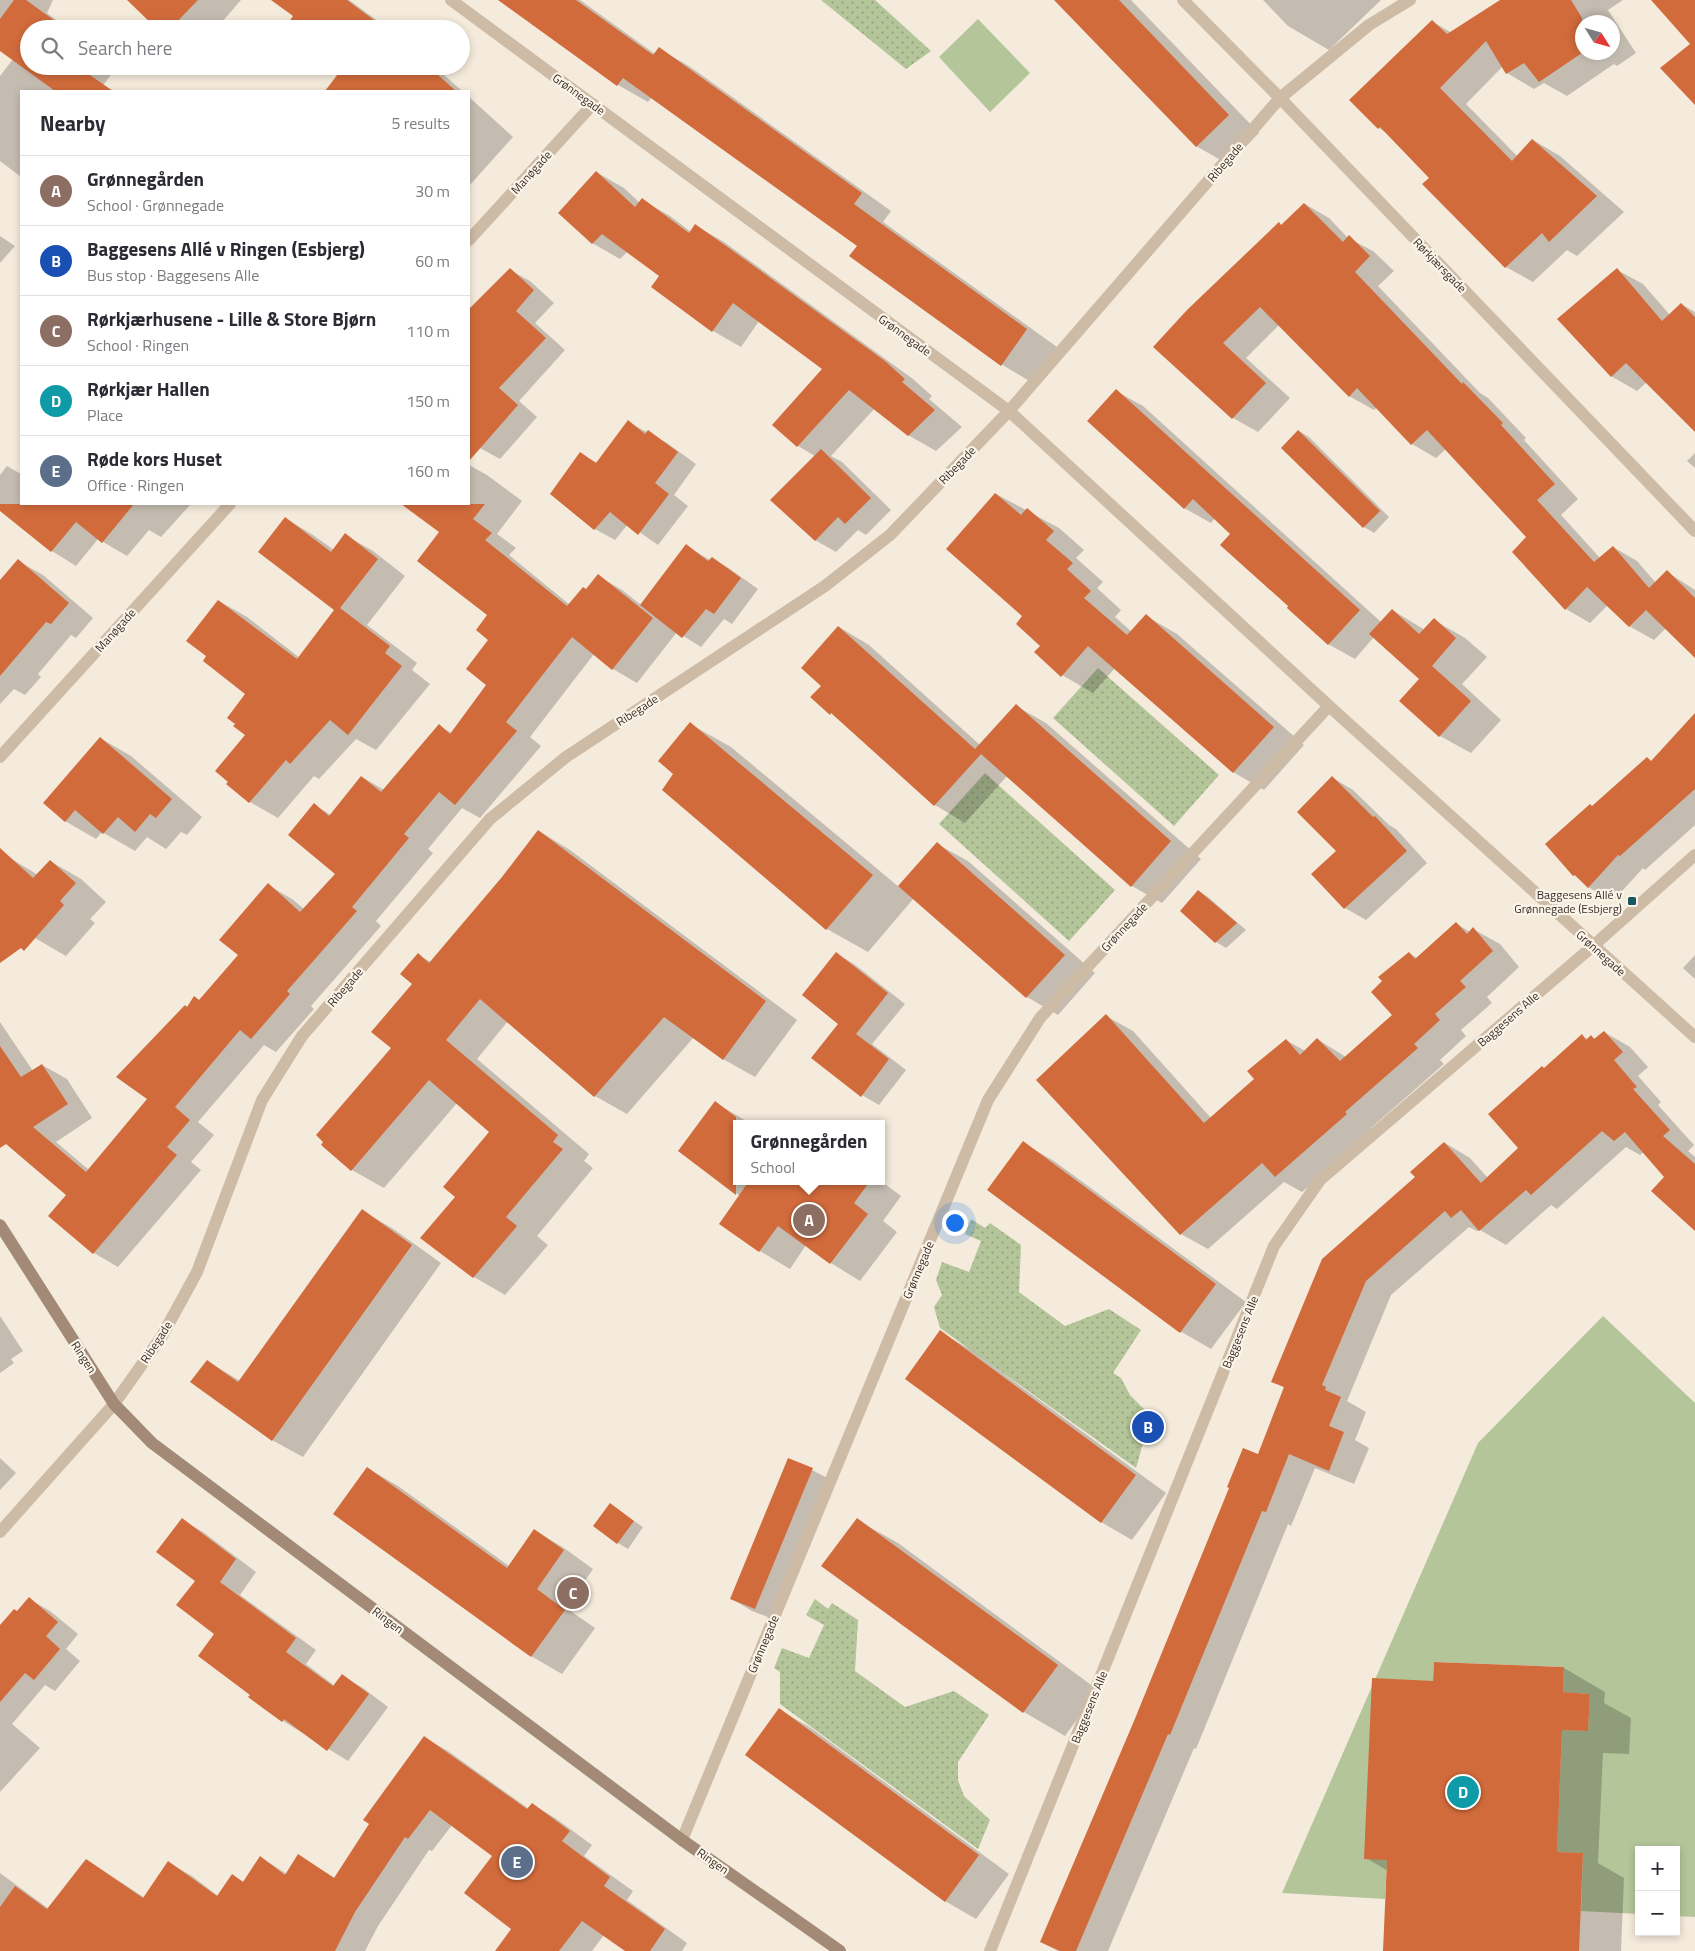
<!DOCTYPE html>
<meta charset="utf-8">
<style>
body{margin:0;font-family:"Titillium Web",sans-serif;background:#f2f2f3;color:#2b2b33}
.controls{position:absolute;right:15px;bottom:15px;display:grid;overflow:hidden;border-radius:0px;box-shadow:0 2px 8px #0003}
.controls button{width:45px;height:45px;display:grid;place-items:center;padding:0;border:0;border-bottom:1px solid #e1e1e2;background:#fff;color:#2b2b33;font:25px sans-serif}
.compass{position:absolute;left:1575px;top:15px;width:45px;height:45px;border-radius:50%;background:#fff;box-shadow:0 2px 8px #0003;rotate:127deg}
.you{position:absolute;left:954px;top:1222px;width:18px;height:18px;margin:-12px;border:4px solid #fff;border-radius:50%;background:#1a73e8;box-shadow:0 0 0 8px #1a73e833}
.badge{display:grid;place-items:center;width:32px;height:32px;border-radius:50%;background:#111827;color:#fff;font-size:16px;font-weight:700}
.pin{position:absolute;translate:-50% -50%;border:2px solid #fff;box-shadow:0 1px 5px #0006}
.popup{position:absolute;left:733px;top:1120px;width:152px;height:65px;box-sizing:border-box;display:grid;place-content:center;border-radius:0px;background:#fff;filter:drop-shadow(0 1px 4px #0005);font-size:16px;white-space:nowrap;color:#7c7c81}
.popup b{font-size:19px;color:#2b2b33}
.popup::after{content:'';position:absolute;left:50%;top:100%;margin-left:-10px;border:10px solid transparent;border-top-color:#fff}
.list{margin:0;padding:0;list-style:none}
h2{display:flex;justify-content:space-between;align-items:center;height:65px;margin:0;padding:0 20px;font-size:21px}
h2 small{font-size:16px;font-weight:400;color:#7c7c81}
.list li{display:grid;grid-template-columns:32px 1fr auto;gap:15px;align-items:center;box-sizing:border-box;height:70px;padding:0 20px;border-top:1px solid #e1e1e2}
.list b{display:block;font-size:19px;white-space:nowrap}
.list p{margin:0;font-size:16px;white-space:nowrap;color:#7c7c81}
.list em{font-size:16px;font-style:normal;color:#7c7c81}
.icon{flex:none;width:28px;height:28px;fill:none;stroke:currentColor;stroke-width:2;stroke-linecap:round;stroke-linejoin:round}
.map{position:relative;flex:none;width:1695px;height:1951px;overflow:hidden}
.search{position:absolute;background:#fff;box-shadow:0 2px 8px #0003;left:20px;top:20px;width:450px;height:55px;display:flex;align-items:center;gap:12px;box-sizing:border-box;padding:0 18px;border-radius:28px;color:#7c7c81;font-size:19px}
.panel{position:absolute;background:#fff;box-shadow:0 2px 8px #0003;left:20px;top:90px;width:450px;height:415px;border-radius:0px}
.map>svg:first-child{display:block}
.grass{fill:url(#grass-dots)}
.park{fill:#b4c59a}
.shadow{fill:#0003;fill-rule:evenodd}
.building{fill:#d26b3c}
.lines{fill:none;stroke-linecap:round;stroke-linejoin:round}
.street{stroke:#cebba6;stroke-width:12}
.secondary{stroke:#a28a77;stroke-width:12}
.poi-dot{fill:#195660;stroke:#fbf4e9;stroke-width:2}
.labels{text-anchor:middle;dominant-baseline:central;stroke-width:4.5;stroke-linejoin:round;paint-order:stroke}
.street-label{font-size:12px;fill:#3a2f28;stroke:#fbf4e9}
.poi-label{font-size:12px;fill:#3a2f28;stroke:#fbf4e9;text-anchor:end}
</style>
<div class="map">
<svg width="1695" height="1951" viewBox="0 0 1695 1951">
<defs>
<pattern id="grass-dots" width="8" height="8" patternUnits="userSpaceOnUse" patternTransform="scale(1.25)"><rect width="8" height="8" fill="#b4c59a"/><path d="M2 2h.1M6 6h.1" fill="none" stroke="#93a07e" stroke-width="1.8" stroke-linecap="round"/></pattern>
</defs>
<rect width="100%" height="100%" fill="#f5ebdc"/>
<path class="grass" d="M821 0H875L931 51 906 69Z
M1098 668 1219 775 1174 826 1053 718Z
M985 773 1115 890 1069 941 939 824Z
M971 1219 985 1228 990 1223 1021 1245 1019 1292 1065 1326 1109 1309 1141 1330 1113 1373 1121 1378 1130 1395 1145 1410 1132 1437 1143 1443 1136 1468 940 1328 934 1307 942 1295 936 1280 942 1262 969 1272 981 1241 965 1234Z
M815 1599 828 1609 832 1603 858 1620 855 1671 905 1707 954 1691 989 1715 958 1762V1780L964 1796 990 1820 978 1849 780 1704V1672L774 1668 782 1648 809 1658 824 1625 806 1615Z"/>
<path class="park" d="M978 19 1030 73 990 112 939 57Z
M1603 1316 1695 1403V1917L1676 1916V1850H1639V1914L1581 1911 1583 1853 1557 1852 1562 1730 1588 1731 1590 1694 1563 1692 1564 1667 1434 1662 1433 1681 1387 1860 1385 1899 1282 1893 1478 1443Z"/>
<path class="shadow" d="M0 0H53L47 13 68 29H29V66H105L113 72 99 91H21V177L0 161V76L13 59 0 43Z
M128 0H241L216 29H159Z
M273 0H349L389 29H314Z
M500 0H580L655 54 659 49 689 66 891 211 883 222 1057 347 1031 382 1001 364 858 245 652 97 648 102 618 85Z
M1056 0H1131L1259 133 1228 164 1196 146Z
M1263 0H1381L1329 50 1288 26Z
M1503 0H1623L1608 10 1636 53 1617 66 1614 64 1567 96 1544 83 1534 89 1507 73 1503 66 1466 104 1518 157 1533 140 1560 156 1624 212 1577 256 1567 250 1533 282 1506 267 1430 178 1388 134 1379 128 1433 22 1452 33ZM1582 22H1612V52H1582Z
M346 66H434L462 91H336L330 87Z
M469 97 513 137 469 186Z
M596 172 624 188 640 203 642 200 670 216 691 232 696 226 724 242 913 379 932 396 929 399 962 427 936 451 908 435 875 408 831 456 842 462 891 510 866 535 858 530 836 552 815 540V456L798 446 824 369 759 321 741 347 713 331 653 287 660 276 628 251 620 259 592 243Z
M1305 204 1329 218 1348 238 1373 251 1394 271 1378 286 1480 393 1488 398 1526 438 1524 440 1578 499 1561 515 1600 558 1613 547 1637 561 1656 583 1667 572 1695 590V657L1666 628 1654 640 1629 626 1608 605 1590 623 1566 609 1513 552 1527 537 1447 448 1436 458 1412 444 1377 407 1374 410 1349 396 1279 325 1246 358 1290 398 1258 432 1233 418 1155 346Z
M0 236 15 246 0 263Z
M510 270 530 281 554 303 535 323 565 350 519 401 537 417 500 459 480 448 469 438V311Z
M1617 270 1643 284 1670 315 1681 304 1695 312V430L1647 382 1637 391 1611 376Z
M1116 391 1143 406 1381 622 1392 610 1425 630 1434 620 1465 638 1487 657 1462 684 1501 720 1471 753 1440 736 1421 679 1374 637 1355 659 1328 644 1290 606 1232 533 1215 518 1211 523 1184 508Z
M628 422 667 443 696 464 674 495 688 506 658 545 628 524 615 540 595 529 581 454 597 463Z
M1299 431 1309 437 1389 517 1374 533 1364 527 1282 448Z
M1695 453V468L1687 461Z
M469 465 487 475 522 501 497 534 516 548 509 555 570 605 586 590 598 576 622 590 641 605 686 546 710 560 712 558 730 569 758 589 732 624 724 619 701 647 677 632 637 683 613 669 594 654 530 737 541 746 480 818 462 808 428 849 433 853 376 921 381 926 311 1006 314 1009 276 1052 264 1045 198 1122 214 1135 191 1162 201 1170 118 1267 94 1253 68 1195 0 1135V1022L33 1071 42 1065 67 1079 92 1118 56 1142 89 1170 149 1099 187 1008 200 1001 239 955 268 885 292 899 304 909 336 873 314 805 331 815 362 777 384 790 439 726 452 733 488 685 489 615 441 532 405 505 469 504Z
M7 466 21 474V504H61L65 507 67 504H191L161 537 149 530 127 556 98 539 76 566 52 551 0 510V475Z
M996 494 1059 528 1084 550 1076 558 1103 582 1097 588 1121 610 1115 617 1132 632 1146 616 1177 634 1304 745 1264 790 1233 772 1115 668 1093 693 1062 675 1024 616Z
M285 518 313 535 334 550 345 535 373 551 405 576 367 625 417 663 412 670 430 684 376 750 356 739 319 779 314 776 278 818 250 802 246 694 208 656 219 601 247 617 300 658 336 610Z
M18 561 43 575 93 618 76 638 71 635 38 674 41 677 25 695 14 689 0 704V581Z
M839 627 869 645 980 745 1016 706 1046 723 1201 859 1162 903 1132 886 1007 776 965 823 935 805 838 718 812 697 823 686Z
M1695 715V825L1645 870 1643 868 1613 901 1588 887 1574 875 1593 807 1647 759 1652 762Z
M690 724 731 747 899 887 937 844 968 861 1095 973 1058 1015 1027 997 914 898 868 952 827 929 675 774Z
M100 738 131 756 202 817 187 835 181 832 166 849 147 837 135 851 102 832 96 839 65 821Z
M1333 778 1353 790 1389 825 1396 829 1427 863 1366 920 1345 908 1338 851Z
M539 831 570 850 797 1020 755 1077 723 1059 694 1037 627 1114 595 1096 508 1021 477 1059 589 1154 584 1161 593 1168 537 1236 548 1245 505 1295 474 1277 457 1197 491 1131 457 1103 384 1188 352 1170 323 1144 392 1048 414 983 418 955 431 962 503 878Z
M10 858 38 875 50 861 81 879 106 902 90 919 95 923 66 956 35 938 0 907V869Z
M1199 891 1208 897 1246 930 1226 948 1216 942Z
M1457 924 1470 932 1473 929 1500 944 1519 967 1487 997 1492 1003 1461 1030 1466 1036 1440 1060 1444 1064 1371 1128 1373 1130 1302 1192 1284 1182 1208 1249 1181 1234 1106 1016 1133 1031 1211 1118 1256 1079 1286 1040 1305 1051 1317 1039 1346 1057 1394 1015 1409 953 1417 958Z
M837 954 854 964 905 1004 872 1044 906 1070 879 1105 862 1095 840 1024Z
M1695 955V979L1683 968Z
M1604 1032 1630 1047 1648 1067 1638 1076 1661 1102 1658 1105 1694 1145 1688 1151 1695 1157V1229L1666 1177 1644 1152 1640 1155 1626 1147 1557 1209 1551 1205 1506 1245 1480 1230 1477 1231 1469 1227 1391 1295 1347 1401 1366 1412 1355 1440 1369 1448 1354 1484 1315 1468 1291 1526 1288 1524 1196 1749 1194 1748 1108 1951H1058L1041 1942 1259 1455 1285 1388 1273 1381 1417 1178 1445 1143 1470 1158 1488 1178 1519 1148 1544 1069 1582 1036 1588 1039 1591 1037 1596 1039Z
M716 1103 751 1124H736V1181H881L901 1196 883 1221 897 1232 860 1281 831 1263 806 1245 790 1269 760 1251 721 1224 740 1196 680 1151Z
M1023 1143 1054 1161 1246 1302 1211 1349 1180 1331Z
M362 1211 392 1228 441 1263 303 1457 272 1440 207 1361 240 1381Z
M0 1316 23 1351 11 1359 14 1363 0 1373Z
M940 1332 971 1350 1166 1493 1132 1540 1101 1522Z
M0 1458 16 1473 0 1490Z
M367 1468 398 1486 509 1566 534 1530 564 1548 593 1569 566 1608 595 1628 562 1674 531 1656 334 1514Z
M812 1470 833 1481 776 1620 752 1611 732 1599Z
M610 1505 643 1527 628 1549 618 1543Z
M182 1520 203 1532 256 1572 240 1595 316 1650 306 1664 335 1686 342 1676 363 1688 388 1707 348 1761 283 1721 250 1697 252 1694 215 1633 196 1581Z
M857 1520 898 1543 1098 1690 1065 1736 1024 1712 823 1566Z
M29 1599 50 1611 78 1634 66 1649 80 1661 55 1691 45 1685 12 1724 40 1748 0 1792V1627L18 1612Z
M1564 1668 1605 1692 1604 1703 1631 1718 1629 1754 1603 1753 1598 1863 1624 1878 1621 1951H1384L1388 1871 1366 1858 1434 1683Z
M780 1710 811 1728 1009 1874 976 1919 945 1901Z
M425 1738 448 1751 529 1809 532 1804 555 1818 592 1845 584 1856 633 1891 627 1900 687 1943 682 1951H627L604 1935 592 1951H506L513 1929 493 1856 452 1825 432 1851 429 1850 378 1926 365 1951H0V1873L49 1909 87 1860 145 1898 169 1863 192 1876 218 1896 233 1876 244 1882 260 1857 287 1874 299 1856 335 1878Z"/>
<path class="building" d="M14 0H26L66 29H29V66H87L84 71 113 91H55L0 51V19Z
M127 0H198L170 29H157Z
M271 0H347L386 29H284L293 16Z
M498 0H576L653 55 659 47 862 193 854 204 1027 329 1001 366 849 256 857 246 623 78 617 86Z
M1054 0H1119L1229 115 1196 147Z
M1500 0H1571L1582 18V53L1539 82 1524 63 1506 74 1486 41 1440 88 1512 161 1532 139 1597 196 1549 242 1542 233 1505 268 1422 184 1429 178 1380 127 1378 129 1349 100 1432 20 1447 34Z
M1651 0H1695V105L1660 68 1690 44Z
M344 66H428L456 91H325Z
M596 171 635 207 642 198 689 233 695 224 729 248 885 361 905 379 902 382 935 410 908 436 849 390 797 447 772 425 822 369 733 303 712 332 651 287 659 276 602 234 592 244 558 213Z
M1304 203 1343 242 1349 235 1370 256 1355 272 1462 384 1463 382 1503 423 1501 425 1555 484 1537 500 1594 562 1613 546 1649 588 1667 570 1695 598V658L1646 610 1629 627 1587 587 1565 610 1512 552 1526 537 1427 430 1411 445 1357 388 1349 397 1260 307 1223 343 1266 383 1232 419 1153 347 1187 310 1279 222 1281 225Z
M510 268 534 290 516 311 546 338 499 388 518 405 469 461V309Z
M1617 268 1662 321 1681 303 1695 317V432L1626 363 1611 377 1557 319Z
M1116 389 1360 610 1328 645 1287 608 1288 606 1220 545 1230 534 1193 499 1184 509 1087 421Z
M628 420 645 434 648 430 678 452 655 483 669 494 638 535 610 512 594 530 550 494 580 452 596 463Z
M1298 430 1380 511 1363 528 1281 448Z
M821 449 871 498 845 524 838 517 815 541 770 500Z
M995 493 1021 515 1027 508 1054 531 1046 540 1073 563 1067 569 1091 591 1084 598 1127 635 1146 614 1274 727 1233 773 1088 646 1061 677 1034 652 1040 646 1016 624 1022 616 946 549Z
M0 504H134L102 543 76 522 51 552 0 511Z
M401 504H485L473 519 492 533 485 540 567 606 583 587 586 589 598 574 653 618 612 670 572 637 506 722 517 731 455 805 439 792 404 834 409 838 352 907 357 911 287 991 290 994 251 1039 240 1030 175 1107 190 1120 167 1147 177 1155 93 1254 48 1216 66 1195 6 1144 0 1148V1046L21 1077 42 1064 68 1104 33 1127 86 1172 147 1099 116 1077 185 1005 187 1007 194 996 199 1000 238 955 219 940 268 883 300 912 335 874 288 835 314 803 329 816 361 776 381 792 439 724 450 734 486 685 466 669 488 640 476 630 487 615 417 561 439 532Z
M285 517 331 552 345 533 378 559 340 608 390 646 385 653 402 666 348 735 330 720 290 764 286 760 249 803 226 784 228 782 215 771 245 735 233 726 235 724 227 718 245 694 203 661 206 656 186 641 218 600 297 659 334 610 258 552Z
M686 544 708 561 712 557 741 578 714 614 706 609 682 638 640 605Z
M18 559 69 603 51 624 46 622 0 676V580Z
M1392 609 1419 634 1434 618 1456 638 1432 666 1471 701 1439 737 1399 701 1419 679 1369 634Z
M838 626 975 749 1016 704 1171 841 1131 887 981 754 934 806 831 713 830 715 810 697 821 686 801 668Z
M1695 713V789L1620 856 1618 855 1588 888 1575 875 1573 876 1545 844 1590 804 1592 806 1647 757 1651 761Z
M690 722 873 875 826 930 662 790 673 774 658 761Z
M100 737 172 799 156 818 150 814 135 832 118 817 103 834 75 810 65 822 43 803Z
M1332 776 1373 817 1375 816 1407 851 1344 909 1311 874 1336 851 1297 812Z
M538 830 766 1001 723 1060 664 1017 594 1097 480 999 446 1040 558 1135 553 1142 563 1149 506 1217 517 1226 473 1278 420 1238 455 1197 443 1187 489 1132 429 1080 351 1171 321 1145 323 1142 316 1135 391 1048 371 1032 412 984 400 974 418 953 429 963 502 877Z
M937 842 1065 955 1026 998 898 886Z
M0 848 33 878 50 860 76 883 60 901 64 905 24 951 21 948 0 963Z
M1198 890 1237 923 1215 943 1180 911Z
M1456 922 1467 934 1473 927 1493 951 1460 981 1466 987 1435 1014 1440 1020 1414 1044 1418 1048 1345 1112 1347 1114 1275 1177 1262 1163 1180 1235 1036 1080 1106 1014 1204 1123 1254 1079 1247 1071 1286 1039 1300 1055 1317 1038 1340 1061 1392 1015 1371 992 1382 981 1378 977 1409 952 1415 959Z
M836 952 888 993 856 1034 889 1059 861 1097 811 1058 838 1024 802 995Z
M1604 1031 1623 1052 1614 1060 1637 1087 1633 1089 1670 1130 1663 1136 1695 1164V1231L1651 1191 1664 1177 1625 1132 1614 1141 1602 1131 1531 1195 1526 1190 1479 1231 1461 1210 1451 1218 1445 1211 1366 1281 1322 1385 1326 1387 1325 1390 1341 1397 1329 1426 1344 1432 1329 1471 1289 1454 1266 1512 1262 1511 1170 1735 1168 1734 1076 1951H1060L1040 1942 1134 1721 1229 1488 1227 1487 1243 1448 1258 1454 1284 1387 1271 1382 1322 1259 1415 1177 1410 1172 1444 1142 1481 1183 1518 1148 1488 1114 1542 1066 1544 1068 1582 1034 1586 1040 1591 1035 1594 1039Z
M715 1101 736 1117V1195L678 1151Z
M1023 1141 1216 1284 1180 1333 987 1190Z
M749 1181H870L854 1203 868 1214 830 1264 778 1226 759 1252 719 1224Z
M362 1209 412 1245 272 1441 190 1382 207 1360 238 1382Z
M940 1330 1136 1475 1101 1523 905 1379Z
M788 1458 813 1468 755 1609 730 1599Z
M367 1467 507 1568 534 1529 564 1550 537 1589 565 1610 531 1657 333 1514Z
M610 1503 634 1521 617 1544 593 1526Z
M182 1518 236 1559 220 1582 296 1638 286 1652 333 1686 342 1674 369 1694 327 1751 284 1719 282 1722 248 1697 250 1695 198 1656 214 1634 176 1605 195 1581 156 1552Z
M857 1518 1058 1665 1023 1713 821 1566Z
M29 1597 58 1622 46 1636 60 1649 34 1680 25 1673 0 1702V1625L14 1609 17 1611Z
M1434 1662 1564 1667 1563 1692 1590 1694 1588 1731 1562 1730 1557 1852 1583 1853 1579 1951H1383L1387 1860 1364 1859 1372 1678 1433 1681Z
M779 1708 979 1855 945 1902 745 1755Z
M424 1736 527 1809 532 1803 570 1831 562 1841 610 1877 604 1886 665 1929 650 1951H625L582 1921 559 1951H495L511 1929 464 1893 492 1856 430 1810 408 1839 405 1837 355 1912 335 1951H0V1907L15 1886 47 1909 86 1859 143 1898 168 1861 217 1896 232 1874 243 1882 260 1856 285 1875 298 1854 334 1878 369 1824 363 1820Z"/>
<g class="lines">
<path class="street" d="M451 0 1009 411 1329 706 1695 1037
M1183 0 1280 98 1695 531
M469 240 593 104
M0 757 230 504
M0 1532 114 1404 162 1336 197 1272 262 1100 302 1036 490 819 566 757 825 586 890 535 1009 411 1280 98 1369 25 1410 0
M682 1840 988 1100 1040 1018 1329 706
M990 1951 1274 1246 1320 1180 1593 946 1695 855"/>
<path class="secondary" d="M0 1225 114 1404 152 1443 682 1840 840 1951"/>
</g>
<rect class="poi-dot" x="1627" y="896" width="10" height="10" rx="2.5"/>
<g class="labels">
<g class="street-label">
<text transform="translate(579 94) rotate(36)">Grønnegade</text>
<text transform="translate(1225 162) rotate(-49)">Ribegade</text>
<text transform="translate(531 172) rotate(-48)">Manøgade</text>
<text transform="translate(1440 265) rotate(46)">Rørkjærsgade</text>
<text transform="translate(905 335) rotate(36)">Grønnegade</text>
<text transform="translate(957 465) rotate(-46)">Ribegade</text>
<text transform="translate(115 630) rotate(-48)">Manøgade</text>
<text transform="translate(637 710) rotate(-33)">Ribegade</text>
<text transform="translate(1124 927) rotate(-47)">Grønnegade</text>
<text transform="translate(1601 953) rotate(42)">Grønnegade</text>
<text transform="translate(345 987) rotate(-49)">Ribegade</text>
<text transform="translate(1508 1019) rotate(-41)">Baggesens Alle</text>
<text transform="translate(918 1270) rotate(-67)">Grønnegade</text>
<text transform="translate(1240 1332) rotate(-68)">Baggesens Alle</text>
<text transform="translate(156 1342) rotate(-57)">Ribegade</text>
<text transform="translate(84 1357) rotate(57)">Ringen</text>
<text transform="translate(388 1620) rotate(37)">Ringen</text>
<text transform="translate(763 1644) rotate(-67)">Grønnegade</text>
<text transform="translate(1089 1707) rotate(-68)">Baggesens Alle</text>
<text transform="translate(713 1861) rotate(35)">Ringen</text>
</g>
<g class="poi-label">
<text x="1622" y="894">Baggesens Allé v<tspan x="1622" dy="14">Grønnegade (Esbjerg)</tspan></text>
</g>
</g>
</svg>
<div class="controls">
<button>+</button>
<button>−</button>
</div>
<svg class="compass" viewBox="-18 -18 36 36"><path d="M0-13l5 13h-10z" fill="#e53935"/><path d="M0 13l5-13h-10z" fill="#7c7c81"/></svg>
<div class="you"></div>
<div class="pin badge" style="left:809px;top:1220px;background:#8d6e63">A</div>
<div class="popup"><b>Grønnegården</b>School</div>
<div class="pin badge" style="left:1148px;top:1427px;background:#1a4fb4">B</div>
<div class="pin badge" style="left:573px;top:1593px;background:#8d6e63">C</div>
<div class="pin badge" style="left:1463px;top:1792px;background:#0f9aa8">D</div>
<div class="pin badge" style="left:517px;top:1862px;background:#5c6f8a">E</div>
<div class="search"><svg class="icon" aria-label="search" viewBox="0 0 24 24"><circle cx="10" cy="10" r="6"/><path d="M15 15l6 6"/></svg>Search here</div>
<section class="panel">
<h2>Nearby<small>5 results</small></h2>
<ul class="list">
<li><span class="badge" style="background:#8d6e63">A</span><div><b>Grønnegården</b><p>School · Grønnegade</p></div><em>30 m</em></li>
<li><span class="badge" style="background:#1a4fb4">B</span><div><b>Baggesens Allé v Ringen (Esbjerg)</b><p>Bus stop · Baggesens Alle</p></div><em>60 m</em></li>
<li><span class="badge" style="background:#8d6e63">C</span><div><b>Rørkjærhusene - Lille &amp; Store Bjørn</b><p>School · Ringen</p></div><em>110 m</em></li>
<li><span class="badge" style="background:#0f9aa8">D</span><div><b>Rørkjær Hallen</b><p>Place</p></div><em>150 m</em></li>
<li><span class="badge" style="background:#5c6f8a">E</span><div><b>Røde kors Huset</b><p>Office · Ringen</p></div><em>160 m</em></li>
</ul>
</section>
</div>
